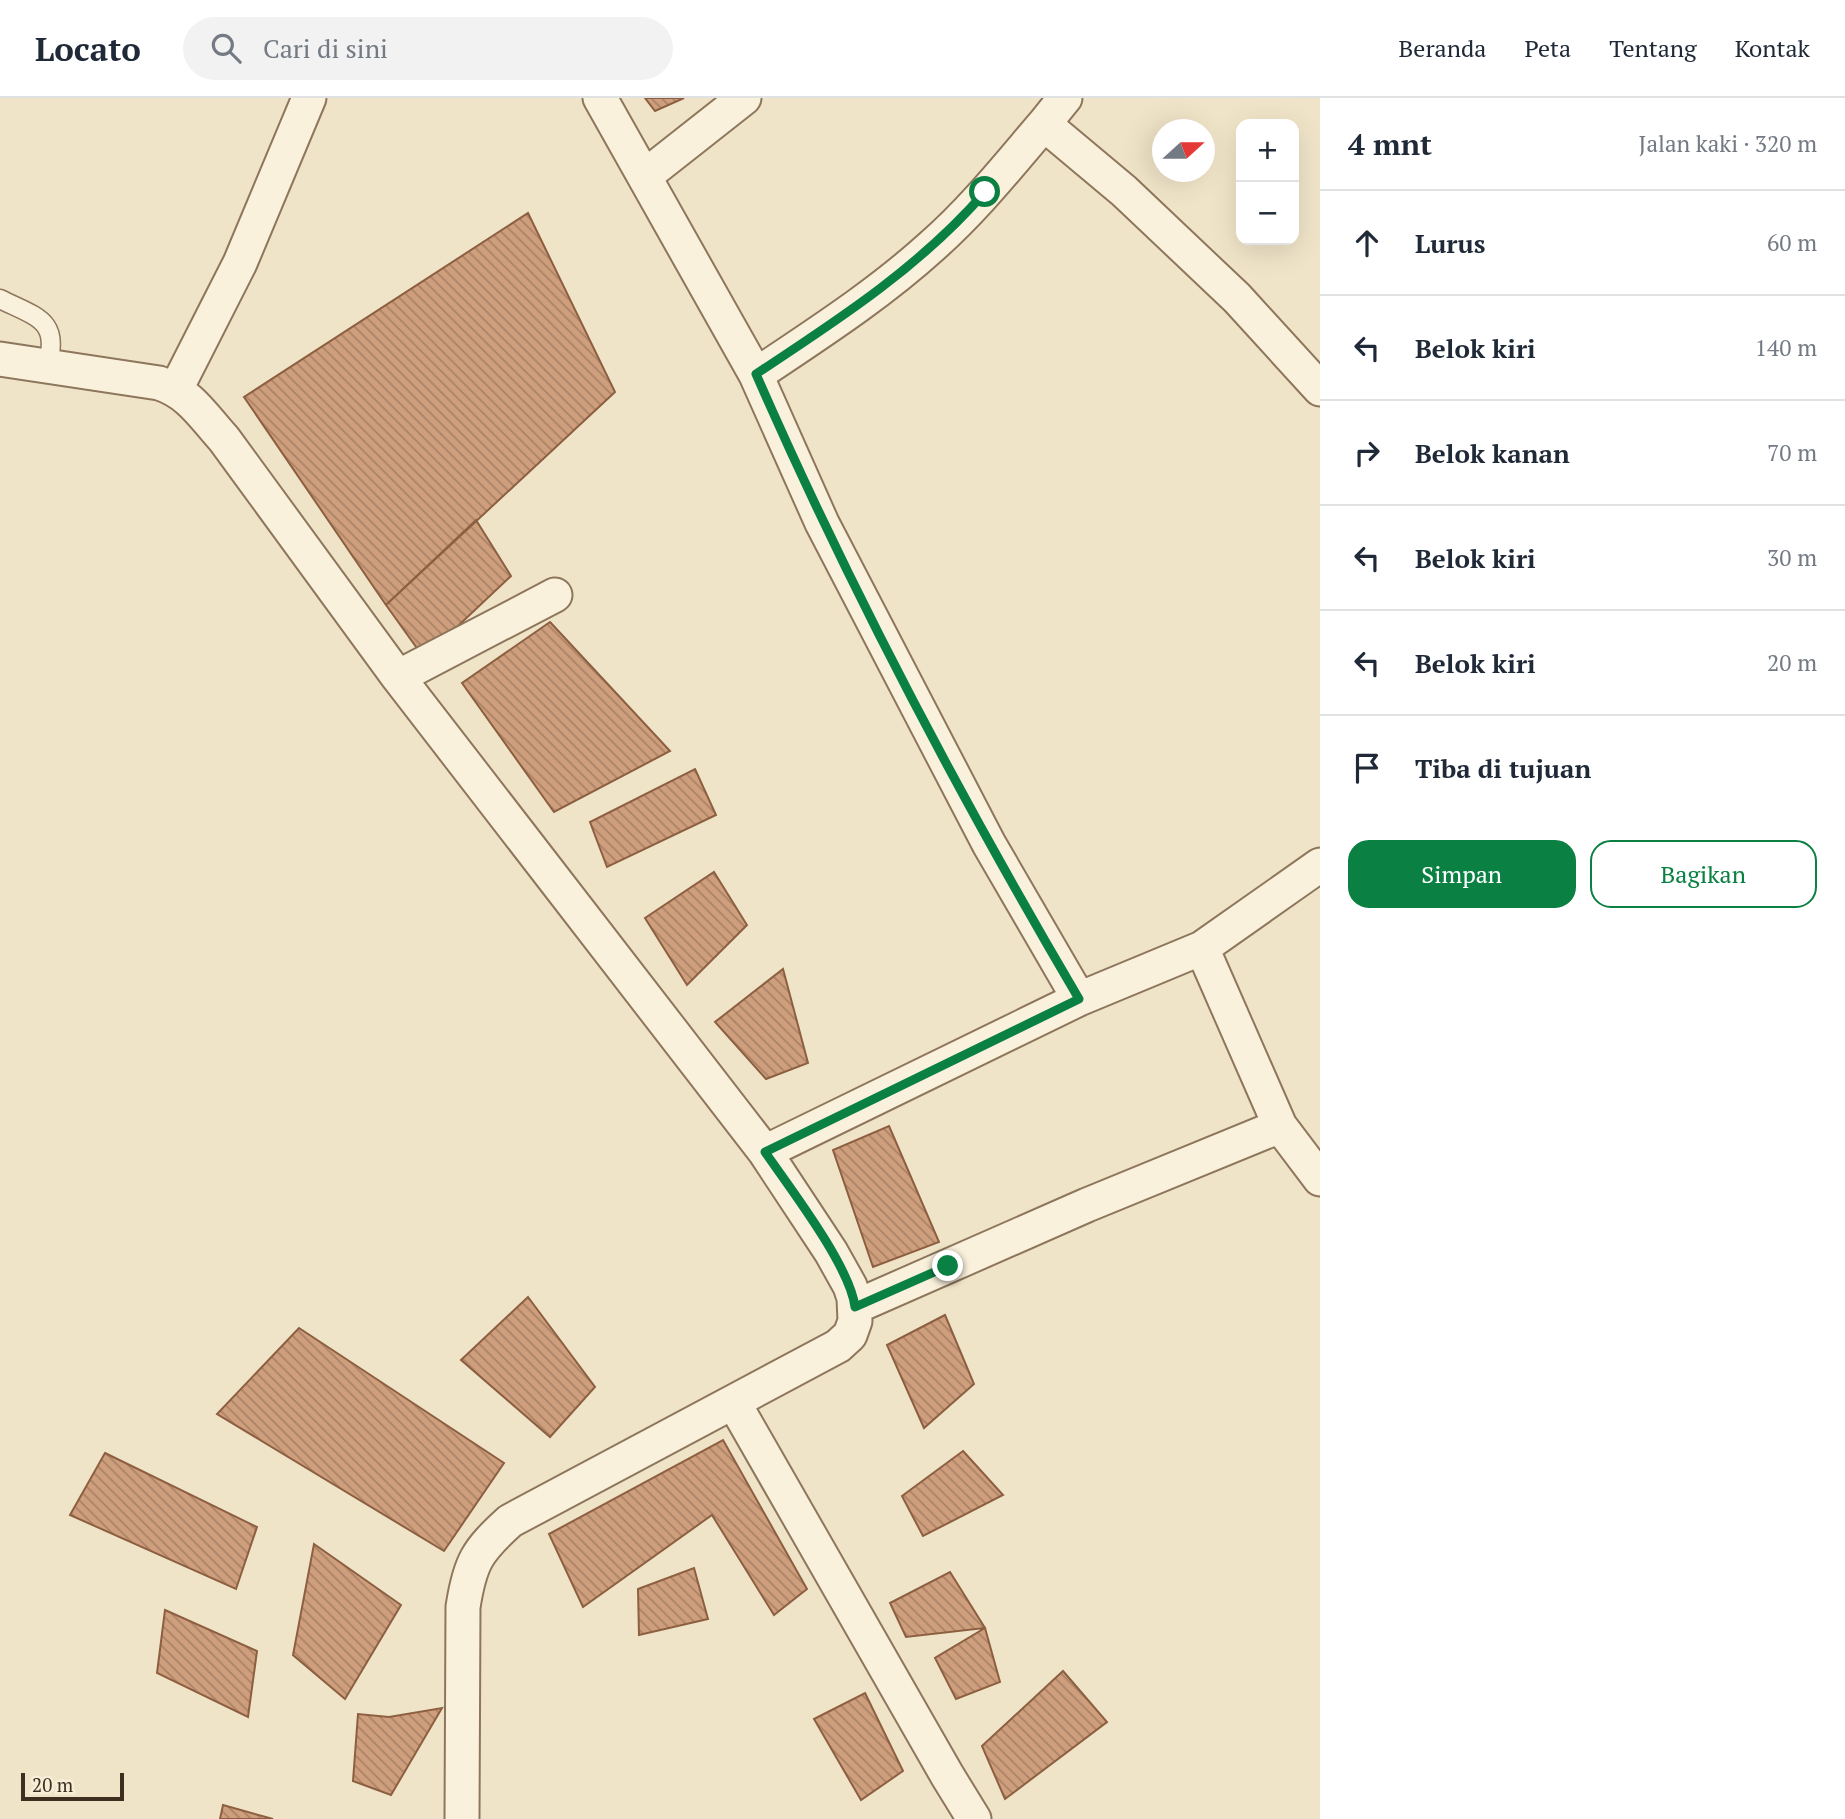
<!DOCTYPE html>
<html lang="id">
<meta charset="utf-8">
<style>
body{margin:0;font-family:"PT Serif",serif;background:#f2f2f3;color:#1f2937}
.controls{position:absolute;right:21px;top:21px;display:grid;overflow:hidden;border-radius:14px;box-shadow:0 7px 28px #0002}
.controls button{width:63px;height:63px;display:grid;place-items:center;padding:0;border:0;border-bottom:2px solid #e0e1e3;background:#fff;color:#1f2937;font:35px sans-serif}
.compass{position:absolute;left:1152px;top:21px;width:63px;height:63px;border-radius:50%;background:#fff;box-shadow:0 7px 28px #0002;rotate:69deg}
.scale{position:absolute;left:21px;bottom:18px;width:103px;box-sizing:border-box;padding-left:7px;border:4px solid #3d2e20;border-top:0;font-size:19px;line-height:24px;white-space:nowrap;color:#3d2e20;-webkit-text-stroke:5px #f7eed8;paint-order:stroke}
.stop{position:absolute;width:21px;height:21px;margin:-16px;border:5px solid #0b8043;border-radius:50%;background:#fff}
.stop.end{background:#0b8043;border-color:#fff;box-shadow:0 2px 7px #0008}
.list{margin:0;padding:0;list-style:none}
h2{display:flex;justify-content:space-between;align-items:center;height:91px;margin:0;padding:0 28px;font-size:30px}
h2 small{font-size:23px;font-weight:400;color:#747a83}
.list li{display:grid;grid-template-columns:46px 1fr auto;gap:21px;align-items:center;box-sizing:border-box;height:105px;padding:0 28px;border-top:2px solid #e0e1e3}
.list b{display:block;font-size:26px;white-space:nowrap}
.list em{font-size:23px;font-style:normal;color:#747a83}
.actions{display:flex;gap:14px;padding:21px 28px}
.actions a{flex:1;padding:16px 0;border:2px solid #0b8043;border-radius:21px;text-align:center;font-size:24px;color:#0b8043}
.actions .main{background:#0b8043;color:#fff}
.icon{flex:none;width:38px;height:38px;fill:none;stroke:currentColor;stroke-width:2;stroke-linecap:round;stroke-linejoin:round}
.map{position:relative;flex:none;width:1320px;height:1721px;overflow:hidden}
header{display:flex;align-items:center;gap:42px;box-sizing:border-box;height:98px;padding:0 35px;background:#fff;border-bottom:2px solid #e0e1e3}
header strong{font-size:33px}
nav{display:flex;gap:38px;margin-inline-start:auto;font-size:24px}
.search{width:490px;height:63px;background:#f2f2f3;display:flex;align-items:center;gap:18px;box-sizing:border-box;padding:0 24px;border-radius:38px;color:#747a83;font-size:26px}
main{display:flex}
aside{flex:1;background:#fff}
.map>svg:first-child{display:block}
.building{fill:url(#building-back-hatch);stroke:#8d5f41;stroke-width:2}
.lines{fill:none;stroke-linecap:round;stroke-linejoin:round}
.lane-casing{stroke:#8d765c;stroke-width:21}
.street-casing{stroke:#8d765c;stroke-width:37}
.lane{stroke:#faf1dc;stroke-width:18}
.street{stroke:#faf1dc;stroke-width:33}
.route{stroke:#0b8043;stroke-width:9}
</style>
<header>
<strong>Locato</strong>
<div class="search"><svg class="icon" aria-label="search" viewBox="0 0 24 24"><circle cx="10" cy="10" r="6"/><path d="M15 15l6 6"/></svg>Cari di sini</div>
<nav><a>Beranda</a><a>Peta</a><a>Tentang</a><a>Kontak</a></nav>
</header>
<main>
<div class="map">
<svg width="1320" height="1721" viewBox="0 0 1320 1721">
<defs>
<pattern id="building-back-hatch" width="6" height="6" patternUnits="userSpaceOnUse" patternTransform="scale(1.75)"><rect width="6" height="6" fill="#cf9f7d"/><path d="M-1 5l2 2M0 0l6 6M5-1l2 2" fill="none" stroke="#a98266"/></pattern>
</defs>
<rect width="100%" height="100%" fill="#f0e4c8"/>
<path class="building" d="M645 0H684L655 13Z
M528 115 615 294 386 507 244 299Z
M476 422 511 478 424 560 386 507Z
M550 524 670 653 554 714 462 585Z
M695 671 716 717 607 769 590 724Z
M714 774 747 827 687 887 645 820Z
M783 871 808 965 766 981 715 924Z
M889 1028 939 1144 873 1169 833 1052Z
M528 1199 595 1289 550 1339 461 1262Z
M945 1217 974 1286 924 1330 887 1247Z
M299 1230 504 1365 444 1453 217 1316Z
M723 1342 807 1491 774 1517 712 1417 583 1509 549 1436Z
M963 1353 1003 1397 923 1438 902 1398Z
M105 1355 257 1429 236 1491 70 1417Z
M314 1446 401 1507 345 1601 293 1557Z
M694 1470 708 1521 639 1537 638 1491Z
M950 1474 985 1530 906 1539 890 1505Z
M165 1512 257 1553 248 1619 157 1575Z
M985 1530 1000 1584 956 1601 935 1560Z
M1063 1573 1107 1624 1005 1701 982 1648Z
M865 1595 903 1673 861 1702 814 1621Z
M442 1610 391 1697 353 1683 358 1616 389 1619Z
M223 1707 273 1721H220Z"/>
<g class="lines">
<g class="lane-casing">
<path id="lane" d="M0 201C36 219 61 222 47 268"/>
</g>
<g class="street-casing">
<path id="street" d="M600 0 756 277C817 236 878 197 932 148 974 111 1008 68 1044 26L1124 93 1237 200 1320 291
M1044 26 1065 0
M645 78 744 0
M0 261 159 285C190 295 203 318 224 341L398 579 765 1054 831 1154 850 1188 854 1200 855 1223 850 1237 838 1248 510 1423C477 1453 470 1464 463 1509L462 1721
M756 277 822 425 989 746 1079 901
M176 291 240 165 309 0
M398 579 555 497
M1202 850 1280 1028 1320 1081
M765 1054 1079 901 1202 850 1320 767
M855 1209 1087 1107 1280 1028
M734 1305 947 1677 974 1721"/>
</g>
<use href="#lane" class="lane"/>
<use href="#street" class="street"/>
</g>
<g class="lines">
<path class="route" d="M948 1168 855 1209C850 1168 790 1090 765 1054L1079 901C960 699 850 491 756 276 838 222 920 169 985 94"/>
</g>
</svg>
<div class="controls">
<button>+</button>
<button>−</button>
</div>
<svg class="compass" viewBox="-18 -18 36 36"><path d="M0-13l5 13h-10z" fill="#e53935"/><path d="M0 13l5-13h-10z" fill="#747a83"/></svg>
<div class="scale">20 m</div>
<div class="stop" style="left:985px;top:94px"></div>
<div class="stop end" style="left:948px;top:1168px"></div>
</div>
<aside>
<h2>4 mnt<small>Jalan kaki · 320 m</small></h2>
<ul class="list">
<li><svg class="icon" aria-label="ahead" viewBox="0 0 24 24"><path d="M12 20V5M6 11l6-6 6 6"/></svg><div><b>Lurus</b></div><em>60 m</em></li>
<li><svg class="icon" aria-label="left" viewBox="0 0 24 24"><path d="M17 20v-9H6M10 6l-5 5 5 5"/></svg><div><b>Belok kiri</b></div><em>140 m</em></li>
<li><svg class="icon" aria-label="right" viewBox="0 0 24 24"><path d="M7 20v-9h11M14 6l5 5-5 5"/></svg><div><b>Belok kanan</b></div><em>70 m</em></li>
<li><svg class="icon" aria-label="left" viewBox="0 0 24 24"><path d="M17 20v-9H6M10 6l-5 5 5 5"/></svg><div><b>Belok kiri</b></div><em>30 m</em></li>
<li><svg class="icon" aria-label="left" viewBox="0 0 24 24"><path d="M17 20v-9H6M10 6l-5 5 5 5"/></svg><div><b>Belok kiri</b></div><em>20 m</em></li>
<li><svg class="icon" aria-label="arrive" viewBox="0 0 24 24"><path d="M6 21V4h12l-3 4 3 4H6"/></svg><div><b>Tiba di tujuan</b></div></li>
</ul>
<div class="actions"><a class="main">Simpan</a><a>Bagikan</a></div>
</aside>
</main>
